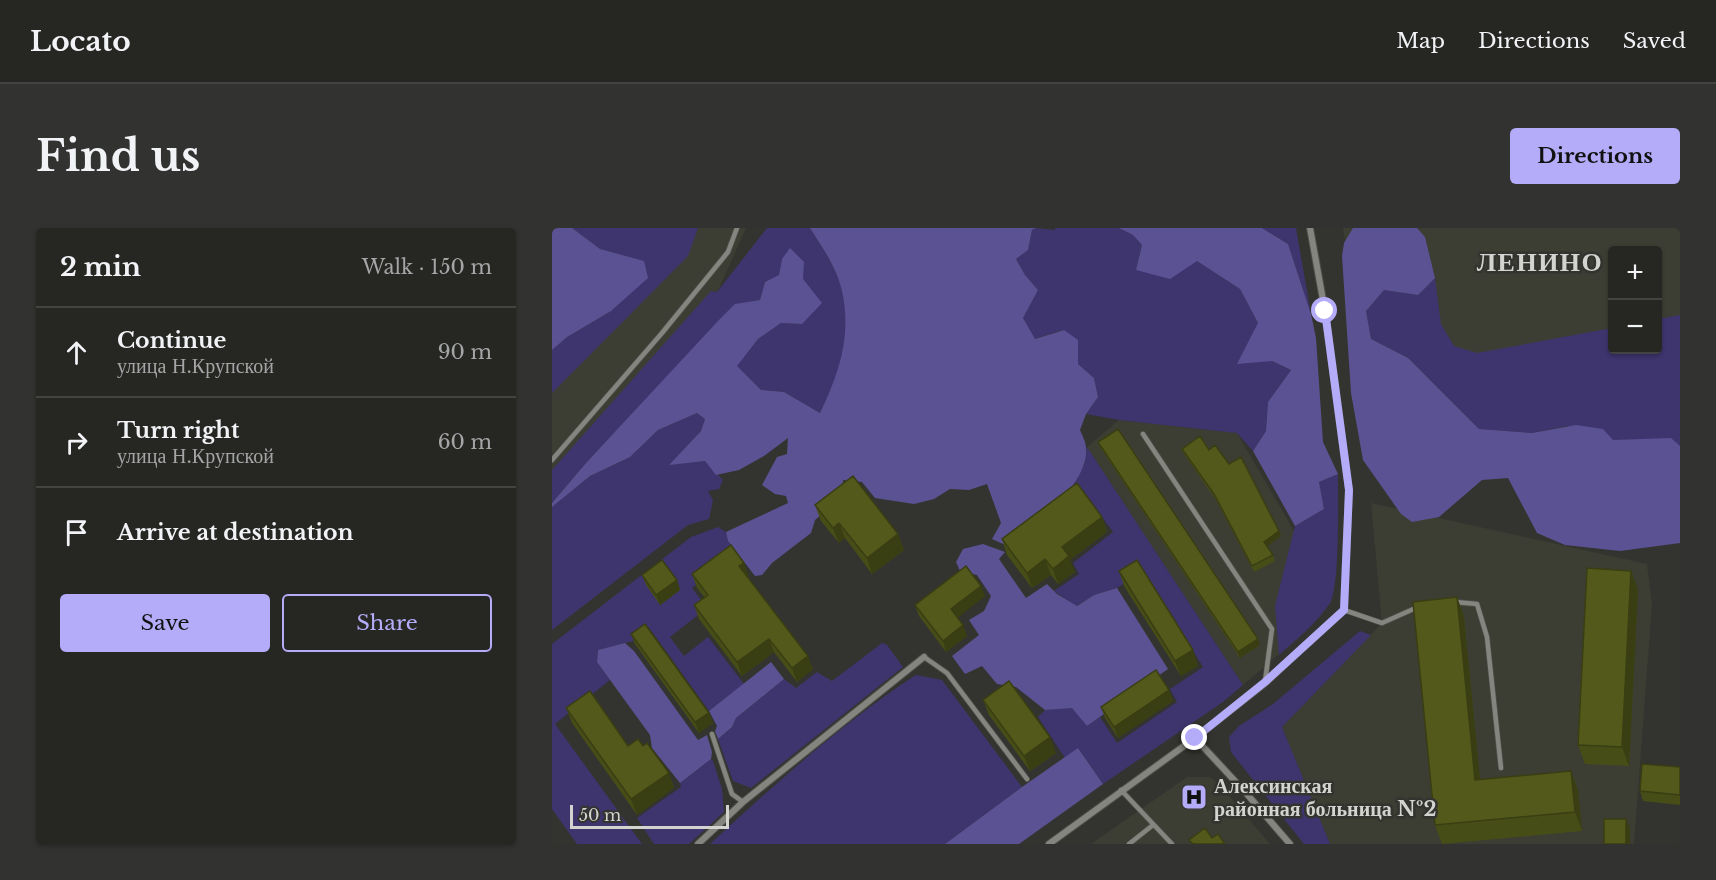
<!DOCTYPE html>
<meta charset="utf-8">
<style>
body{margin:0;font-family:"Libre Baskerville",serif;background:#323330;color:#f1f3f6}
.controls{position:absolute;right:18px;top:18px;display:grid;overflow:hidden;border-radius:6px;box-shadow:0 2px 4px #0004}
.controls button{width:54px;height:54px;display:grid;place-items:center;padding:0;border:0;border-bottom:2px solid #424441;background:#262723;color:#f1f3f6;font:30px sans-serif}
.scale{position:absolute;left:18px;bottom:15px;width:159px;box-sizing:border-box;padding-left:6px;border:3px solid #d3d3d0;border-top:0;font-size:16px;line-height:21px;white-space:nowrap;color:#d3d3d0;-webkit-text-stroke:4px #33342f;paint-order:stroke}
.stop{position:absolute;width:18px;height:18px;margin:-14px;border:4px solid #b4acf9;border-radius:50%;background:#fff}
.stop.end{background:#b4acf9;border-color:#fff;box-shadow:0 2px 6px #0008}
.list{margin:0;padding:0;list-style:none}
h2{display:flex;justify-content:space-between;align-items:center;height:78px;margin:0;padding:0 24px;font-size:26px}
h2 small{font-size:20px;font-weight:400;color:#a4a5a6}
.list li{display:grid;grid-template-columns:39px 1fr auto;gap:18px;align-items:center;box-sizing:border-box;height:90px;padding:0 24px;border-top:2px solid #424441}
.list b{display:block;font-size:22px;white-space:nowrap}
.list p{margin:0;font-size:20px;white-space:nowrap;color:#a4a5a6}
.list em{font-size:20px;font-style:normal;color:#a4a5a6}
.actions{display:flex;gap:12px;padding:18px 24px}
.actions a{flex:1;padding:14px 0;border:2px solid #b4acf9;border-radius:6px;text-align:center;font-size:21px;color:#b4acf9}
.actions .main{background:#b4acf9;color:#111}
.icon{flex:none;width:33px;height:33px;fill:none;stroke:currentColor;stroke-width:2;stroke-linecap:round;stroke-linejoin:round}
.map{position:relative;flex:none;width:1128px;height:616px;overflow:hidden;border-radius:6px}
header{display:flex;align-items:center;gap:36px;box-sizing:border-box;height:84px;padding:0 30px;background:#262723;border-bottom:2px solid #424441}
header strong{font-size:28px}
nav{display:flex;gap:33px;margin-inline-start:auto;font-size:21px}
.intro{display:flex;align-items:center;justify-content:space-between;box-sizing:border-box;height:144px;padding:0 36px}
h1{margin:0;font-size:42px}
.button{padding:15px 27px;border-radius:6px;background:#b4acf9;color:#111;font-size:21px;font-weight:700}
main{display:flex;gap:36px;padding:0 36px}
aside{flex:1;background:#262723;border-radius:6px;box-shadow:0 2px 4px #0004}
.map>svg:first-child{display:block}
.built{fill:#3c3e33}
.green{fill:#3e356e}
.forest{fill:#5b5294}
.lines{fill:none;stroke-linecap:round;stroke-linejoin:round}
.lane-casing{stroke:#4f4f4b;stroke-width:6}
.street-casing{stroke:#4f4f4b;stroke-width:8}
.lane{stroke:#84857f;stroke-width:4.5}
.street{stroke:#84857f;stroke-width:6}
.wall{fill:#474d17}
.shaded-wall{fill:#3a3e13}
.building{fill:#53591b;stroke:#3a3e13;stroke-width:1.5}
.route{stroke:#b4acf9;stroke-width:8}
.labels{text-anchor:middle;dominant-baseline:central;stroke-width:5;stroke-linejoin:round;paint-order:stroke}
.poi-label{font-size:20px;font-weight:bold;fill:#d3d3d0;stroke:#33342f;text-anchor:start}
.district-label{font-size:26px;font-weight:bold;letter-spacing:1.5px;fill:#d3d3d0;stroke:#33342f}
</style>
<header>
<strong>Locato</strong>
<nav><a>Map</a><a>Directions</a><a>Saved</a></nav>
</header>
<div class="intro"><h1>Find us</h1><a class="button">Directions</a></div>
<main>
<aside>
<h2>2 min<small>Walk · 150 m</small></h2>
<ul class="list">
<li><svg class="icon" aria-label="ahead" viewBox="0 0 24 24"><path d="M12 20V5M6 11l6-6 6 6"/></svg><div><b>Continue</b><p>улица Н.Крупской</p></div><em>90 m</em></li>
<li><svg class="icon" aria-label="right" viewBox="0 0 24 24"><path d="M7 20v-9h11M14 6l5 5-5 5"/></svg><div><b>Turn right</b><p>улица Н.Крупской</p></div><em>60 m</em></li>
<li><svg class="icon" aria-label="arrive" viewBox="0 0 24 24"><path d="M6 21V4h12l-3 4 3 4H6"/></svg><div><b>Arrive at destination</b></div></li>
</ul>
<div class="actions"><a class="main">Save</a><a>Share</a></div>
</aside>
<div class="map">
<svg width="1128" height="616" viewBox="0 0 1128 616">
<rect width="100%" height="100%" fill="#33342f"/>
<path class="built" d="M0 0H194L165 65 0 249Z
M791 0H1128V115L1106 118V22H1060V122L817 160Z
M567 192 685 205 738 296 780 373 753 404 691 457 535 219Z
M819 275 1095 336 1100 376 1082 616H778L730 499 830 395Z
M635 549H658L667 556 718 616H539Z"/>
<path class="green" d="M20 0H146L136 28 0 165V122L15 109 59 83 91 33 48 21Z
M215 0H258C270 19 284 39 290 61 302 104 287 147 268 185L232 164 209 162 184 138 206 111 229 95 250 96 230 31 227 48 213 54 208 72 183 77 34 235 0 275V242L159 63 165 64Z
M484 0 503 2V0H567L581 7 590 17 584 42 645 33 688 61 706 95 720 133 739 142 716 174 714 203 701 223 685 205 567 192 534 186 546 169 542 150 526 136V113L511 102 482 111 471 90 486 62 473 47 464 31 476 22 480 2Z
M710 0H744L759 86 736 16Z
M883 50 889 96 902 118 925 125 1060 100V122H1106V91L1128 87V268L1015 198 980 205 927 201 856 130 819 111 814 83 832 62 866 67Z
M145 185 153 191 149 203 118 236 153 233 171 252 167 261 156 263 161 272 157 291 136 297 0 402V279L38 248 78 229 106 202Z
M535 219 691 457 671 474 551 556 527 521 513 530 486 489 493 482 520 479 535 498 548 489 565 515 625 474 618 461 651 439 592 343 565 360 542 367 524 378 502 363 527 346 521 335 561 304 533 266 511 283 510 269 532 237Z
M786 246C786 268 788 360 778 375 765 395 745 411 727 427L723 378 743 298 772 281 767 254Z
M166 299 174 304 176 313 186 325 140 360 155 380 118 409 132 428 156 409 192 456 157 483 98 401 81 413 46 422 45 434 58 452 3 496 90 616H25L0 581V416L139 309Z
M808 403 819 407 730 499 778 616H752L679 524 677 509 687 498 721 476Z
M330 415 335 417 351 439 199 560 181 553 166 511 180 499 184 490 232 451 244 460 265 444 280 453Z
M364 447 390 452 470 559 393 616H158C223 556 290 495 364 447Z
M159 531 161 533 170 561 172 584 137 616H102L85 590 129 559 128 555Z"/>
<path class="forest" d="M0 0H20L48 21 92 33 96 50 59 83 15 109 0 122Z
M258 0H484L480 2 476 22 464 31 473 47 486 62 471 90 483 111 512 102 526 112V136L542 150 546 169 534 186 528 202C530 207 534 214 534 220 537 256 483 296 460 320L440 311 449 295 435 256 417 262 398 261 382 271 362 276 323 270 310 254 291 252V268L263 292 259 305 220 335 210 347 203 348 176 313 174 304 236 275 234 268 223 266 210 257 225 229 235 226 236 210 212 228 187 242 164 247 153 233 117 237 149 203 153 191 145 185 106 202 78 229 38 248 0 279V275L34 235 166 93 183 76 208 72 213 54 227 47 230 31 238 20 252 34 251 51 270 75 250 96 229 95 206 111 185 138 209 162 232 164 268 185C287 145 300 108 290 63 285 40 270 19 258 0Z
M567 0H710L736 16 759 86 764 110 771 214 786 246 767 254 772 281 743 298 701 223 714 203 716 174 739 142 720 133 685 136 706 95 688 61 645 33 618 51 584 42 590 17 581 7Z
M801 0H865L873 9 883 50 866 67 832 62 814 83 819 111 856 130 927 201 980 205 1024 197 1051 201 1061 212 1119 210 1128 218V315L1068 323 1013 317 985 305 956 250 930 252 887 289 860 294 849 286 811 232 799 165 790 28 792 15Z
M431 316 453 324 447 331 474 370 495 356 505 366 525 378 542 367 565 360 616 441 535 498 520 480 493 482 464 459 445 456 430 438 413 446 400 428 427 407 417 392 432 383 439 368 425 347 408 343 404 334 411 321Z
M73 415 82 423 146 512 155 507 160 524 159 531 128 555 100 520 98 507 45 434 46 422Z
M219 434 232 451 184 490 180 499 166 511 163 503 165 498 157 483Z
M526 520 551 556 467 616H393L470 559Z"/>
<g class="lines">
<g class="lane-casing">
<path id="lane" d="M591 206 720 401 713 454
M0 232 110 105 176 24 185 0
M903 374 925 376 935 409 949 540
M792 382 830 395 866 379
M372 429 395 445 475 551
M160 506 180 566 191 574
M569 562 620 616
M577 616 601 597"/>
</g>
<g class="street-casing">
<path id="street" d="M643 510 694 565 738 616
M146 616 191 574 372 429
M497 616 643 510 713 455 792 382 797 262 773 83 758 0"/>
</g>
<use href="#lane" class="lane"/>
<use href="#street" class="street"/>
</g>
<path class="wall" d="M546 214 708 417 688 430 548 219Z
M630 221 657 222 729 308 715 318 721 327 723 333 702 344 664 272 632 226Z
M263 277 346 306 352 322 320 346 293 310 287 315 269 293Z
M550 289 555 304 518 332 523 344 506 356 499 347 480 360 455 327 450 311Z
M567 343 641 422 646 438 629 448 572 358Z
M1079 343 1086 362 1077 538 1033 536 1026 517Z
M140 346 197 349H196L261 441 245 454 222 424 190 448 147 391 142 377 153 370 145 360Z
M90 347 125 352 128 362 108 377 94 357Z
M433 368 405 389 411 397 415 408 394 424 367 388 363 377Z
M905 369 912 389 928 551 1019 543 1026 562 1030 603 890 616 883 597Z
M79 406 157 485 161 495 147 505 83 416Z
M617 462 621 473 566 510 553 490 549 479Z
M431 472 504 525 478 543 437 487Z
M14 480 76 518H91L117 545 122 560 85 587 20 495Z
M1128 539V577L1091 573 1088 563Z"/>
<path class="shaded-wall" d="M550 289 555 304 518 332 523 344 506 356 501 341 510 319Z
M287 295 293 310 287 315 281 300Z
M727 303 729 308 714 319 712 314Z
M346 306 352 322 320 346 315 330Z
M493 331 499 347 480 360 475 345Z
M192 335 197 349 192 352 187 338Z
M1079 343 1086 362 1077 538 1070 519Z
M125 352 128 362 108 377 104 367Z
M429 358 433 368 403 392 399 381Z
M905 369 912 389 930 571 923 552Z
M411 397 415 408 394 424 391 413Z
M217 411 222 424 190 448 185 434Z
M706 411 708 417 688 430 686 424Z
M641 422 646 438 629 448 623 433Z
M256 428 261 441 245 454 240 440Z
M617 462 621 473 566 510 562 499Z
M157 485 161 495 147 505 143 494Z
M498 509 504 525 478 543 472 528Z
M1019 543 1026 562 1030 603 1023 584Z
M117 545 122 560 85 587 79 571Z
M1074 591 1078 601V616H1074Z"/>
<path class="building" d="M566 201 706 411 686 424 546 214Z
M648 208 657 222 663 217 677 236 689 229 727 303 712 314 721 327 700 338 662 266 630 221Z
M301 248 346 306 315 330 287 295 281 300 263 277Z
M525 255 550 289 510 319 517 328 501 341 493 331 475 345 450 311Z
M179 317 192 335 187 338 256 428 240 440 217 411 185 434 142 377 156 367 140 346Z
M110 332 125 352 104 367 90 347Z
M585 332 641 422 623 433 567 343Z
M414 338 429 358 399 381 411 397 391 413 363 377Z
M1035 340 1079 343 1070 519 1026 517Z
M905 369 923 552 1019 543 1023 584 883 597 861 374Z
M93 396 157 485 143 494 79 406Z
M604 442 617 462 562 499 549 479Z
M457 453 498 509 472 528 431 472Z
M38 463 76 518 86 511 91 518 95 515 117 545 79 571 14 480Z
M1090 536 1128 539V567L1088 563Z
M1052 591H1074V616H1052Z
M653 600 660 610 666 606 673 616H641L637 612Z"/>
<g class="lines">
<path class="route" d="M643 510 713 454 792 382 797 262 773 83"/>
</g>
<defs>
<g id="hospital-square" transform="scale(1.35)"><rect x="-9" y="-9" width="18" height="18" rx="4" fill="#b4acf9" stroke="#33342f"/><path d="M-5-5h3v3.5h4V-5h3V5h-3V1.5h-4V5h-3Z" fill="#111"/></g>
</defs>
<g fill-rule="evenodd">
<use href="#hospital-square" x="642" y="569"/>
</g>
<g class="labels">
<g class="poi-label">
<text x="662" y="558">Алексинская<tspan x="662" dy="23">районная больница №2</tspan></text>
</g>
<g class="district-label">
<text x="988" y="34">ЛЕНИНО</text>
</g>
</g>
</svg>
<div class="controls">
<button>+</button>
<button>−</button>
</div>
<div class="scale">50 m</div>
<div class="stop" style="left:773px;top:83px"></div>
<div class="stop end" style="left:643px;top:510px"></div>
</div>
</main>
